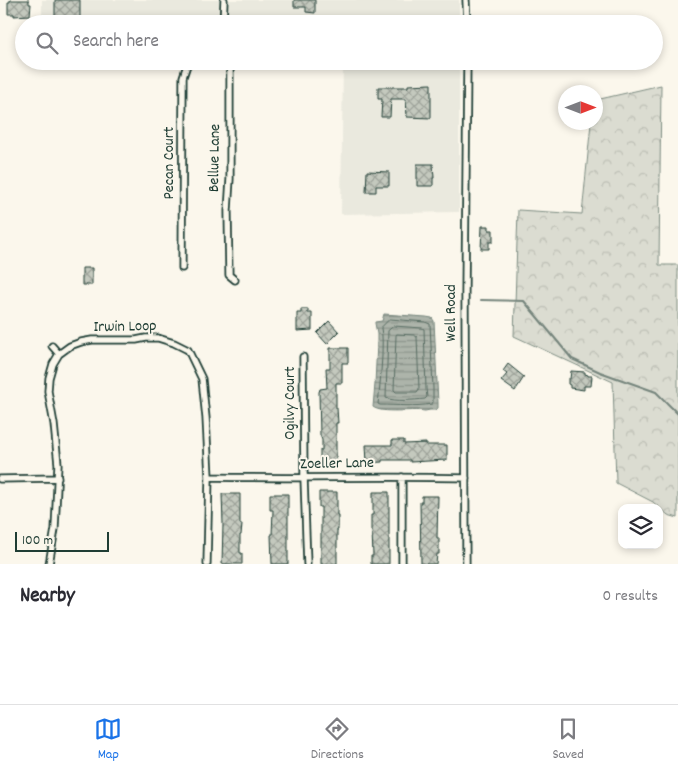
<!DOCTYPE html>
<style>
body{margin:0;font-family:Dekko,sans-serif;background:#f2f2f3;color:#2b2b33}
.controls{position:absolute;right:15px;bottom:15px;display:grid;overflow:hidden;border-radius:10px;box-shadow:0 2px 8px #0003}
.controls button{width:45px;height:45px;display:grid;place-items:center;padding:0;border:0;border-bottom:1px solid #e1e1e2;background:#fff;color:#2b2b33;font:25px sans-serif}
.compass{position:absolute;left:558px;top:85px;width:45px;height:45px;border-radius:50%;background:#fff;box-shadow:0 2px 8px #0003;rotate:90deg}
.scale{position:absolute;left:15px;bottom:12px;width:94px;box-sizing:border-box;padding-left:5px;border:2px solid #1f3d34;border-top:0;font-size:14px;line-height:18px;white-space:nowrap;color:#1f3d34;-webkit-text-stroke:4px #fbf7ec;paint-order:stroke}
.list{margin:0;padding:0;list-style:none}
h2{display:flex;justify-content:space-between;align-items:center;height:65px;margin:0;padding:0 20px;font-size:21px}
h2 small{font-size:16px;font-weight:400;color:#7c7c81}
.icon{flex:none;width:28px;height:28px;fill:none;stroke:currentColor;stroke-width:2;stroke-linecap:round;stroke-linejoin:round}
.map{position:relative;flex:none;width:678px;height:564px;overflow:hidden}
.search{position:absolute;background:#fff;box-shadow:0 2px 8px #0003;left:15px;right:15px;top:15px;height:55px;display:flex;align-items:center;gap:12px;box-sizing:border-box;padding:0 18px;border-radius:28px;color:#7c7c81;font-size:19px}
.sheet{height:140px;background:#fff}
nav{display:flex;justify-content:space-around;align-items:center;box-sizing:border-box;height:70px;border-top:1px solid #e1e1e2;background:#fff;font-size:14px;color:#7c7c81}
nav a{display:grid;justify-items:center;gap:2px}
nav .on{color:#1a73e8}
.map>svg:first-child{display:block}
.built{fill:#eae9de}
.forest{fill:url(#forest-crowns);stroke:#7d8c82}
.water{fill:url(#water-rules);stroke:#74847b}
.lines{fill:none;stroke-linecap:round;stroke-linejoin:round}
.shore{stroke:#586d63;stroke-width:1}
.stream{stroke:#74847b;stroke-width:2}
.building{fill:url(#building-cross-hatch);stroke:#1f3d34}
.minor-casing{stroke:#1f3d34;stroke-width:9}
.minor{stroke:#fbf7ec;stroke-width:5.5}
.labels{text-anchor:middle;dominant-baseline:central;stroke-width:4;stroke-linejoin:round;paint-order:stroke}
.street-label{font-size:16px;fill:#1f3d34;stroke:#fbf7ec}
</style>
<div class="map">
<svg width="678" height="564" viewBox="0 0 678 564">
<defs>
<pattern id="forest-crowns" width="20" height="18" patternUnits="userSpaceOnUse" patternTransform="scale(1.25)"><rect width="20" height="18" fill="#dbdcd1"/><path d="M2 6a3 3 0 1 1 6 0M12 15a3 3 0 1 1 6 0" fill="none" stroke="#bcbeb4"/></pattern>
<pattern id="water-rules" width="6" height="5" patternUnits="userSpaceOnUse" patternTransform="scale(1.25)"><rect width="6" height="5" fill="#adb4aa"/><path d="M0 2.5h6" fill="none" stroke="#8c948b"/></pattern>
<pattern id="building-cross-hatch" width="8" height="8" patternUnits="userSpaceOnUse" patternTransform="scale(1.25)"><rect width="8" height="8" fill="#c4c9be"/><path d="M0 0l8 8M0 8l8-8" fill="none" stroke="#9fa49b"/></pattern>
</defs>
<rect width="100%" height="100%" fill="#fbf7ec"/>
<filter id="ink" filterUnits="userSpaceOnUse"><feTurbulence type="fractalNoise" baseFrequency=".02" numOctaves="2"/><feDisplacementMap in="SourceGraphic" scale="10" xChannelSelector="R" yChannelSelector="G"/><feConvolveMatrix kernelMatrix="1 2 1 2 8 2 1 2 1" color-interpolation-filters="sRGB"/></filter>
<g filter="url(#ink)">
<path class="built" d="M42 0H459V24H42Z
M343 61H459V212L341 214Z"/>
<path class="forest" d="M661 85 659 265H678V518L668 515 653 502 616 483 613 382 514 336 518 210 582 214 591 123 596 122V100Z"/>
<path class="water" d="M384 314 426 317 432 318 434 321 438 403V408L435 410H430L425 411C412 409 382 414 373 407L375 384 377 342V334L375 323V322L382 321Z"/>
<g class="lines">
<path class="shore" d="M390 319 425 322 430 324 433 388V402L432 404C415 407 397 405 380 405L378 404C380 388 381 372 382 356 382 347 383 337 381 328Z
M394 326 422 328 424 329 426 389 427 397 425 399C414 400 395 402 386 398L388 331Z
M397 334 414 335 417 337 419 389 417 392H396L394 390 396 336Z"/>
<path class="stream" d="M481 300 524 301 572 359 600 372 656 392 678 414"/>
</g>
<path class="building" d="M10 0H29V4H31L30 15 14 16V14H8V2H10Z
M55 0H80V20H55Z
M294 0H315V13L306 12V7H294Z
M431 84V118L407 117 406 99H391L390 117H381L382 99H378V87H408V85Z
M417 164H433L434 178H433V186H417Z
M367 171 389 172V186H376V192H366Z
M482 226H489V230H493V242H489V249H481Z
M82 268H92V285H82Z
M301 309H308V313H312V330L297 331V313H301Z
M329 321 339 332 327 344 317 333Z
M330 348H348V363H342V383H336V408H337L338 423H336V465H320V450H322V440L320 435 319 392 320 389 327 388 326 368H330Z
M508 364 524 377 515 391 501 381 507 374 503 371Z
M571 371 585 372V374L588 375V376H592L591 386H584V390L570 388V385L568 384V379H570Z
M392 440H404V444L426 443V445H447V460L410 462V460H382V462L367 463 366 445H392Z
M319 492H337V515H338V530H337V564H321V507H319Z
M373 492H389V564H371V556H373L372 531H371V515H373Z
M222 494H240V524H242L241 535H240V553H242V564H222L223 524Z
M270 494H288V564H272L271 535H272L273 510H270Z
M422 496H438L437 538H439V554H437L436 564H421L420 502H422Z"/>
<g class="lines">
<g class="minor-casing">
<path id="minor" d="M466 0 467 24
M223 24 224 0
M230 61V179L228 211 229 275 235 280
M182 268 183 77 187 65 192 61
M52 346 59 354
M303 357 304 478 307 564
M209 477C295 479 380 476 466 478
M402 477V564
M0 479 58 478
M49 564 55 529 58 464 54 424 48 391 49 378 53 364 59 354 70 346 81 342 92 340H136L146 338H158L174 343 188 350 202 379 206 418 209 477 207 564
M466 564 465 293 467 61"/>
</g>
<use href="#minor" class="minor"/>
</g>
</g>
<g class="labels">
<g class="street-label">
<text transform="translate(215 158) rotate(-89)">Bellue Lane</text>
<text transform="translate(169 163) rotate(-90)">Pecan Court</text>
<text transform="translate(451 313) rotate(-90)">Well Road</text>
<text transform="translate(125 327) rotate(-1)">Irwin Loop</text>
<text transform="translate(290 403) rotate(-90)">Ogilvy Court</text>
<text transform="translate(337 464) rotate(-1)">Zoeller Lane</text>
</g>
</g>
</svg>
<div class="controls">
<button><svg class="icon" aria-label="layers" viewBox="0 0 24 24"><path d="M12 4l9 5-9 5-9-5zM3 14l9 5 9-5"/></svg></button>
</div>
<svg class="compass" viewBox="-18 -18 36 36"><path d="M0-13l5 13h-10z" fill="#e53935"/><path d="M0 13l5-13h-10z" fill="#7c7c81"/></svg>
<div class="scale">100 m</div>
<div class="search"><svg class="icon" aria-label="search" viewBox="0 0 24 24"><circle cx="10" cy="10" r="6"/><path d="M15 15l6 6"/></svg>Search here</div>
</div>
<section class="sheet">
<h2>Nearby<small>0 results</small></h2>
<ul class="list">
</ul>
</section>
<nav>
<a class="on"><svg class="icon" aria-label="map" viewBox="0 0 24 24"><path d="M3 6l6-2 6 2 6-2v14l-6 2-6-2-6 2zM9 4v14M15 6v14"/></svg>Map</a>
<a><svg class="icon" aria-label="directions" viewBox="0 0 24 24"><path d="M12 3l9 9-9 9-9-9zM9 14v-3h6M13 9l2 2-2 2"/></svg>Directions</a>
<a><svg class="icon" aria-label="saved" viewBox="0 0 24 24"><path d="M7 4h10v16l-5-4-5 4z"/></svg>Saved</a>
</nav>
